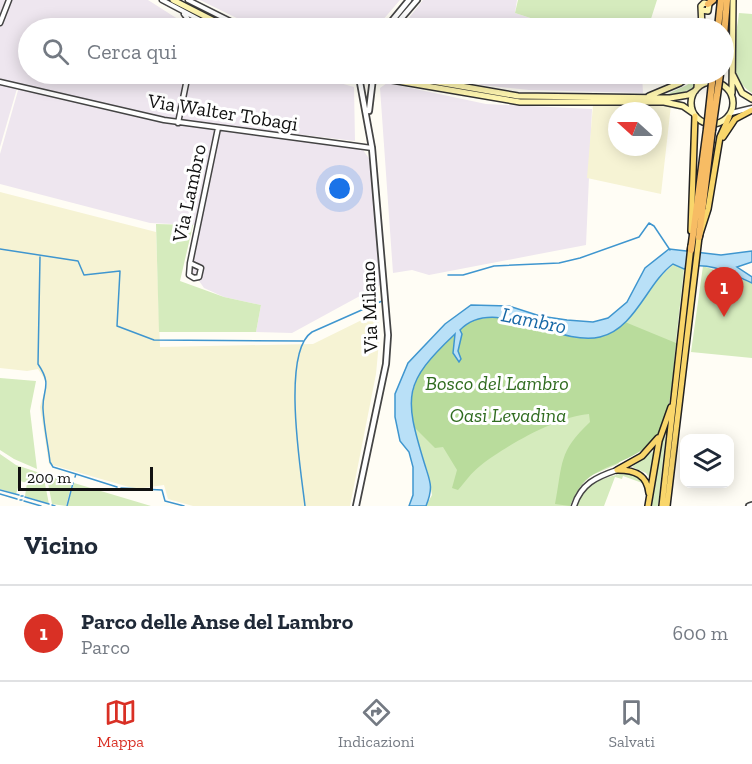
<!DOCTYPE html>
<html lang="it">
<style>
body{margin:0;font-family:"Zilla Slab",serif;background:#f2f2f3;color:#1f2937}
.controls{position:absolute;right:18px;bottom:18px;display:grid;overflow:hidden;border-radius:12px;box-shadow:0 3px 15px #0003}
.controls button{width:54px;height:54px;display:grid;place-items:center;padding:0;border:0;border-bottom:2px solid #e0e1e3;background:#fff;color:#1f2937;font:30px sans-serif}
.compass{position:absolute;left:608px;top:102px;width:54px;height:54px;border-radius:50%;background:#fff;box-shadow:0 3px 15px #0003;rotate:291deg}
.scale{position:absolute;left:18px;bottom:15px;width:135px;box-sizing:border-box;padding-left:6px;border:3px solid #111;border-top:0;font-size:16px;line-height:21px;white-space:nowrap;color:#111;-webkit-text-stroke:4px #fff;paint-order:stroke}
.you{position:absolute;left:340px;top:189px;width:21px;height:21px;margin:-15px;border:4px solid #fff;border-radius:50%;background:#1a73e8;box-shadow:0 0 0 9px #1a73e833}
.badge{display:grid;place-items:center;width:39px;height:39px;border-radius:50%;background:#d93025;color:#fff;font-size:20px;font-weight:700}
.pin{position:absolute;translate:-50% -50px;filter:drop-shadow(0 2px 3px #0008)}
.pin::after{content:'';position:absolute;top:32px;width:21px;height:18px;background:inherit;clip-path:polygon(0 0,100% 0,50% 100%)}
.list{margin:0;padding:0;list-style:none}
h2{display:flex;justify-content:space-between;align-items:center;height:78px;margin:0;padding:0 24px;font-size:26px}
h2 small{font-size:20px;font-weight:400;color:#747a83}
.list li{display:grid;grid-template-columns:39px 1fr auto;gap:18px;align-items:center;box-sizing:border-box;height:96px;padding:0 24px;border-top:2px solid #e0e1e3}
.list b{display:block;font-size:22px;white-space:nowrap}
.list p{margin:0;font-size:20px;white-space:nowrap;color:#747a83}
.list em{font-size:20px;font-style:normal;color:#747a83}
.icon{flex:none;width:33px;height:33px;fill:none;stroke:currentColor;stroke-width:2;stroke-linecap:round;stroke-linejoin:round}
.map{position:relative;flex:none;width:752px;height:506px;overflow:hidden}
.search{position:absolute;background:#fff;box-shadow:0 3px 15px #0003;left:18px;right:18px;top:18px;height:66px;display:flex;align-items:center;gap:15px;box-sizing:border-box;padding:0 21px;border-radius:33px;color:#747a83;font-size:22px}
.sheet{height:174px;background:#fff}
nav{display:flex;justify-content:space-around;align-items:center;box-sizing:border-box;height:84px;border-top:2px solid #e0e1e3;background:#fff;font-size:16px;color:#747a83}
nav a{display:grid;justify-items:center;gap:3px}
nav .on{color:#d93025}
.map>svg:first-child{display:block}
.industrial{fill:#eee6ef}
.farmland{fill:#f6f3d4;fill-rule:evenodd}
.green{fill:#d5ebbd}
.forest{fill:#b9dc9c}
.water{fill:#b9e0f7;stroke:#3f96cf;stroke-width:1.5}
.lines{fill:none;stroke-linecap:round;stroke-linejoin:round}
.stream{stroke:#3f96cf;stroke-width:1.5}
.minor-casing{stroke:#444;stroke-width:7}
.tertiary-casing{stroke:#444;stroke-width:8}
.secondary-casing{stroke:#333;stroke-width:8}
.primary-casing{stroke:#222;stroke-width:8}
.trunk-casing{stroke:#222;stroke-width:9}
.minor{stroke:#fff;stroke-width:4}
.tertiary{stroke:#fff;stroke-width:4.5}
.secondary{stroke:#fff6b0;stroke-width:5}
.primary{stroke:#f9d66b;stroke-width:5}
.trunk{stroke:#f7bc64;stroke-width:6}
.trunk-bridge-casing{stroke:#222;stroke-width:9;stroke-linecap:butt}
.trunk-bridge{stroke:#f7bc64;stroke-width:6}
.labels{text-anchor:middle;dominant-baseline:central;stroke-width:6;stroke-linejoin:round;paint-order:stroke}
.street-label{font-size:20px;fill:#111;stroke:#fff}
.park-label{font-size:20px;font-style:italic;fill:#2f6b1f;stroke:#fff}
.water-label{font-size:21px;font-style:italic;fill:#1768a6;stroke:#fff}
</style>
<div class="map">
<svg width="752" height="506" viewBox="0 0 752 506">
<rect width="100%" height="100%" fill="#fffdf5"/>
<path class="industrial" d="M0 0H148L192 28H28V74H308L354 87 355 141 176 120 18 85 0 147Z
M200 0H400L376 28H257Z
M423 0H517L515 13 561 28H401Z
M649 25 648 28H569V27Z
M427 74H642L643 93 529 90 482 85Z
M387 83 486 104 592 109 586 245 429 275 412 270 393 273 380 88Z
M19 87 164 120 361 147 370 160 380 285 292 333 256 332 261 305 224 297 204 288 197 278 189 275 197 225 150 223 0 184V154Z"/>
<path class="farmland" d="M593 105H671L661 194 587 178ZM617 111H653V147H617Z
M0 192 156 232 160 347 313 344 378 312 379 342 376 374 350 506H193L168 499 164 485 136 489 49 464 40 407 47 383 38 369 27 371 0 368Z"/>
<path class="green" d="M518 0H657L649 25 569 28H561L515 13Z
M739 13 752 14V93C724 76 736 40 739 13Z
M696 76 694 88 676 95 663 96 687 85Z
M156 224 193 225 180 281 224 297 261 305 256 332H159Z
M674 264 684 269 670 395 618 464 585 478 569 506H426L432 495 428 473 412 425 431 357 465 325 499 317 580 337 644 299 653 283Z
M703 266 752 283V358L691 352Z
M0 378 36 381 30 411 37 469 14 459 0 450Z
M666 430 658 506H651L660 446Z
M656 449 652 481 646 473 632 467Z
M0 454 16 465 43 474 49 504 25 496 27 483 20 481 16 494 0 489Z
M623 473 639 477 645 484 623 476 622 479 615 477 604 506H577C583 483 602 479 623 473Z
M49 476 72 483 66 506 52 504 47 478Z
M74 483 151 506H67Z"/>
<path class="forest" d="M499 317 569 336 600 337 625 322 676 343C672 374 673 416 654 441 650 446 643 449 639 452 606 472 585 467 570 506L555 504C563 463 558 452 590 422L589 414C558 416 505 446 480 466 472 472 465 482 458 490L452 488 457 470 443 447 435 448 412 425 409 406 418 374 431 357 465 325 476 319Z"/>
<path class="water" d="M669 249 721 255 752 251V262L737 267 752 277V283C732 274 705 259 684 269L673 264C647 283 635 329 600 337 557 347 495 294 460 330L462 334 458 351 461 359 459 362 453 353 455 334C403 383 404 396 424 462 430 482 434 486 426 506H409L413 495V467L409 452 400 441 395 417V394L408 363 445 324 471 305 509 306 540 316 567 320 593 322 608 318 627 302 645 268Z"/>
<g class="lines">
<path class="stream" d="M0 249 78 261 84 275 120 271 117 326 154 340 303 341
M40 257 38 364C53 386 42 389 43 409 44 427 48 445 50 462L53 467 76 474
M448 275H463L494 266 559 263 580 258 639 237 649 223 654 226 670 250
M75 477 76 474 117 487
M121 488 162 490 165 501 184 506
M0 490 19 495
M0 494 17 499
M21 496H23
M25 497 49 504
M20 500H22
M24 501 41 506
M52 505 55 506
M67 506 73 483
M305 506C301 471 281 352 312 332L382 301"/>
<g class="minor-casing">
<path id="minor" d="M162 0 215 28
M188 0 244 28
M184 14 195 28
M0 23 9 0
M0 82 164 120 372 148
M731 113 752 108
M178 123 188 74
M190 263 218 128
M190 263 201 268 199 277 194 278 189 275Z
M574 506C581 484 596 477 617 470"/>
</g>
<g class="tertiary-casing">
<path id="tertiary" d="M386 28 409 0
M393 28 417 0
M369 111 373 78
M356 506 386 364 388 335 372 148 359 77
M749 506 752 505"/>
</g>
<g class="secondary-casing">
<path id="secondary" d="M173 0 228 28
M702 28 701 6 704 3 709 4 708 11 702 10
M357 74 365 80 375 76
M391 74 518 96 670 98 688 95 695 91
M703 74 712 82
M733 75 742 93 752 99
M374 77 520 102H664L683 106 693 113
M691 103a21 21 0 1 1 42 0a21 21 0 1 1-42 0Z
M697 88 698 74
M732 93 733 0
M649 96 680 83 693 74"/>
</g>
<g class="primary-casing">
<path id="primary" d="M723 137 735 119 752 110
M691 231 695 116
M617 470 642 456 658 438
M618 470C635 470 647 475 649 493
M648 506 659 441 671 407
M662 506 691 246
M667 506 699 237 708 209 720 137 729 117"/>
</g>
<g class="trunk-casing">
<path id="trunk" d="M708 4 713 0
M718 28 721 0
M724 36 727 0
M699 237 712 130
M691 250 707 129"/>
</g>
<use href="#minor" class="minor"/>
<use href="#tertiary" class="tertiary"/>
<use href="#secondary" class="secondary"/>
<use href="#primary" class="primary"/>
<use href="#trunk" class="trunk"/>
<g class="trunk-bridge-casing">
<path id="trunk-bridge" d="M707 129 713 74
M712 130 720 74"/>
</g>
<use href="#trunk-bridge" class="trunk-bridge"/>
</g>
<g class="labels">
<g class="street-label">
<text transform="translate(223 112) rotate(9)">Via Walter Tobagi</text>
<text transform="translate(189 193) rotate(-78)">Via Lambro</text>
<text transform="translate(369 307) rotate(-92)">Via Milano</text>
</g>
<g class="park-label">
<text x="497" y="383">Bosco del Lambro</text>
<text x="508" y="415">Oasi Levadina</text>
</g>
<g class="water-label">
<text transform="translate(534 320) rotate(11)">Lambro</text>
</g>
</g>
</svg>
<div class="controls">
<button><svg class="icon" aria-label="layers" viewBox="0 0 24 24"><path d="M12 4l9 5-9 5-9-5zM3 14l9 5 9-5"/></svg></button>
</div>
<svg class="compass" viewBox="-18 -18 36 36"><path d="M0-13l5 13h-10z" fill="#e53935"/><path d="M0 13l5-13h-10z" fill="#747a83"/></svg>
<div class="scale">200 m</div>
<div class="you"></div>
<div class="pin badge" style="left:724px;top:317px">1</div>
<div class="search"><svg class="icon" aria-label="search" viewBox="0 0 24 24"><circle cx="10" cy="10" r="6"/><path d="M15 15l6 6"/></svg>Cerca qui</div>
</div>
<section class="sheet">
<h2>Vicino<small></small></h2>
<ul class="list">
<li><span class="badge">1</span><div><b>Parco delle Anse del Lambro</b><p>Parco</p></div><em>600 m</em></li>
</ul>
</section>
<nav>
<a class="on"><svg class="icon" aria-label="map" viewBox="0 0 24 24"><path d="M3 6l6-2 6 2 6-2v14l-6 2-6-2-6 2zM9 4v14M15 6v14"/></svg>Mappa</a>
<a><svg class="icon" aria-label="directions" viewBox="0 0 24 24"><path d="M12 3l9 9-9 9-9-9zM9 14v-3h6M13 9l2 2-2 2"/></svg>Indicazioni</a>
<a><svg class="icon" aria-label="saved" viewBox="0 0 24 24"><path d="M7 4h10v16l-5-4-5 4z"/></svg>Salvati</a>
</nav>
